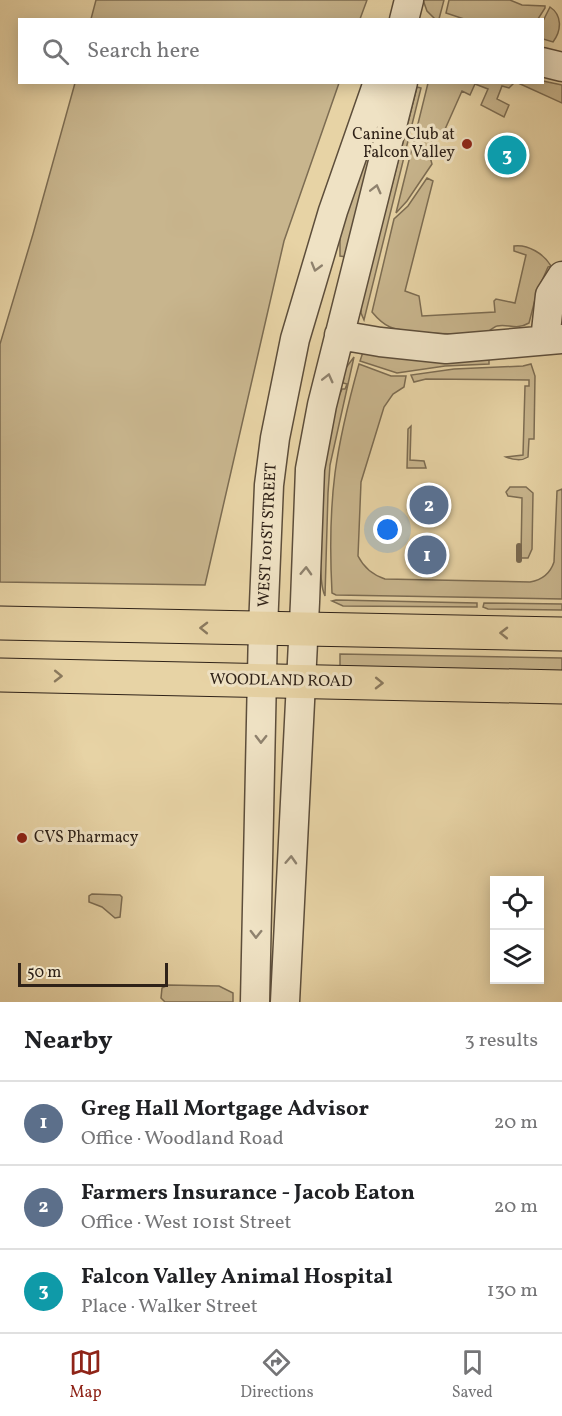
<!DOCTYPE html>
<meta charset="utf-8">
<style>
body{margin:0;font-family:Vollkorn,serif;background:#f2f2f2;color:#202124}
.controls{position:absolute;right:18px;bottom:18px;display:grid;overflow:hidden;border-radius:0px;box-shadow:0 3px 15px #0003}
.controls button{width:54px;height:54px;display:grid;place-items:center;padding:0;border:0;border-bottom:2px solid #e0e0e0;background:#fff;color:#202124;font:30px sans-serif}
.scale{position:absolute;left:18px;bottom:15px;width:150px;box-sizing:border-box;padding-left:6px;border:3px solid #2f2218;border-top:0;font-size:16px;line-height:21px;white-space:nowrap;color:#2f2218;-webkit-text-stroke:4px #efe2c4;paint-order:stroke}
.you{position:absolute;left:388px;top:530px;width:21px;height:21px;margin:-15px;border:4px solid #fff;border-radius:50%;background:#1a73e8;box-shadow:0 0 0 9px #1a73e833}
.badge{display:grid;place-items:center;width:39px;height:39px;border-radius:50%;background:#8f2418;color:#fff;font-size:20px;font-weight:700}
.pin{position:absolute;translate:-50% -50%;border:3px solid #fff;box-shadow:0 2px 6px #0006}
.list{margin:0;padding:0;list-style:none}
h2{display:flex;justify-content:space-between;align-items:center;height:78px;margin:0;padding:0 24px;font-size:26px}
h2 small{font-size:20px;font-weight:400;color:#757577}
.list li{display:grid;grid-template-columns:39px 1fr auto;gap:18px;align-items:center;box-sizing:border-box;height:84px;padding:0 24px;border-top:2px solid #e0e0e0}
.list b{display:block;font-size:22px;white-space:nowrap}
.list p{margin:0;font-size:20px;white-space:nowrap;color:#757577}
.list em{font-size:20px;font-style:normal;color:#757577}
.icon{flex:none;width:33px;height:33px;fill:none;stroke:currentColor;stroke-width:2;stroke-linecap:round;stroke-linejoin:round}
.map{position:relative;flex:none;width:562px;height:1002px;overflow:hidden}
.search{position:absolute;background:#fff;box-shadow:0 3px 15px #0003;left:18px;right:18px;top:18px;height:66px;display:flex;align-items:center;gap:15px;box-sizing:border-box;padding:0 21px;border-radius:0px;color:#757577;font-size:22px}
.sheet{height:330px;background:#fff}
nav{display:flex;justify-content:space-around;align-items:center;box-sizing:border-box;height:84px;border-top:2px solid #e0e0e0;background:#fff;font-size:16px;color:#757577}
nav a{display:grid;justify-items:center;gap:3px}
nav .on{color:#8f2418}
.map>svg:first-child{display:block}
.green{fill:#c8b58d;stroke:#7c6c52;stroke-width:1.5}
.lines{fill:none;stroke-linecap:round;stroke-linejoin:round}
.stream{stroke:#786850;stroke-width:6}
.minor-casing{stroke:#5d4e3b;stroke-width:31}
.major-casing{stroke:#2f2218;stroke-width:35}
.minor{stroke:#efe2c4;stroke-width:28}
.major{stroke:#e7d3a5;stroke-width:33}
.oneway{stroke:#8f826e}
.oneway2{stroke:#8b7a5e}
.poi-dot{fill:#8f2418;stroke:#efe2c4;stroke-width:2}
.labels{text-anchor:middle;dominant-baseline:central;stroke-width:6;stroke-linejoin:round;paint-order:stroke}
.poi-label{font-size:16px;fill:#2f2218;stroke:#efe2c4;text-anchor:end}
.street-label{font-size:16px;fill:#2f2218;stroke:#efe2c4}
</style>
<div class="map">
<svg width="562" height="1002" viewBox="0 0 562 1002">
<rect width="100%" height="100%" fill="#e7d3a5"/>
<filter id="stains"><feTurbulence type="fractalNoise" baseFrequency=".00333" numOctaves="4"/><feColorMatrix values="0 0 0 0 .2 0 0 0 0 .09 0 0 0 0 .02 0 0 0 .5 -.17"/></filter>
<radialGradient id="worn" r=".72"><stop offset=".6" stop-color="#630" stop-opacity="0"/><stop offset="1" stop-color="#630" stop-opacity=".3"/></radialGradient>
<path class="green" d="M96 0H367L360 19H91Z
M423 0H444L439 19H435L427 11Z
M449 0H510L522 5 545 6V8L538 19H464L446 13Z
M550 7C562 15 562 30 553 42L543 39V21Z
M543 81 562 85V103L518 83Z
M75 83H339L284 241 205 585 0 582V344L33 234Z
M428 83H514L509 88 502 86 497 99 509 105 504 117 481 105 488 89 475 84 470 95 462 91 442 136 432 141 428 149 432 164 407 201 396 213Z
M417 87 421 88 364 320 361 313V306Z
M383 109 346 257 340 256V224Z
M427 178 433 181 405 291 419 296 422 316 495 312 494 301 496 299 515 303 526 255 514 251V246C528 244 544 254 551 266L548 267 537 292 529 323C515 331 508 323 497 326 496 326 490 330 489 331 471 336 407 334 390 327 383 324 377 318 372 312L394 219 408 206Z
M363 352 489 360V364L445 366 397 373 360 361Z
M354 357 330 465 328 493 325 596C316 578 321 485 325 462 327 440 333 419 338 398L342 389H345L347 384 343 383 345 369Z
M359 364 391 376H406L404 387 393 394 384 407 361 482 358 556C364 568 373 575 385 579L530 582C542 580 550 574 554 562L557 491 562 489V599L336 595 332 593C330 555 330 512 335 473 340 436 349 400 359 364Z
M531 364 535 376 534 439H529L528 457C522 461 513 460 506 457L523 455 525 386H529V380L426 379 414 382 411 375 454 369 523 366Z
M411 426 410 460 424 461 426 468H407L408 429Z
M510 487H526L533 493 532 549 528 558H521L522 498 508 496 506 492Z
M336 600 477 603V607L343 606 332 601Z
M484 603 562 604V610L488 609 483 607Z
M340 654 562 658V675L348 668 340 666Z
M92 894 120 895 122 897 120 917 115 918 102 907 89 902V896Z
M168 985 219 986 233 993V1002H165L161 998 162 988Z"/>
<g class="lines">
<path class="stream" d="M519 560V546"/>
<g class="minor-casing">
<path id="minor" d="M404 20 409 0
M542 62 562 67
M339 335 380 342 446 349 562 339
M545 340 550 295 562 276
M255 1002 263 628 269 485 275 438 295 339 333 211 378 82
M285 1002 305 602 310 469 322 405 403 82"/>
</g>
<g class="major-casing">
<path id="major" d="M0 623 562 634
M0 675 562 687"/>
</g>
<use href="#minor" class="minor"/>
<use href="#major" class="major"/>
</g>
<defs><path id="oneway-chevron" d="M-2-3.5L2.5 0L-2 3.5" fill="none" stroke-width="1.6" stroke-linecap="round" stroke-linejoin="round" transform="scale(1.5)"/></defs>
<g class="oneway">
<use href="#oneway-chevron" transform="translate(376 189) rotate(-76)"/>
<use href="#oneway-chevron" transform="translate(316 267) rotate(106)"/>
<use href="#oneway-chevron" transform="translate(328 378) rotate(-76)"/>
<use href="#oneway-chevron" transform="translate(306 571) rotate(-88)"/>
<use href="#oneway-chevron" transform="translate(261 739) rotate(91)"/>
<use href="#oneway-chevron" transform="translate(291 860) rotate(-87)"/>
<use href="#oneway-chevron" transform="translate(256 934) rotate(91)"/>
</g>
<g class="oneway2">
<use href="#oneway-chevron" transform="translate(204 628) rotate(-179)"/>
<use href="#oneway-chevron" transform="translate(504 633) rotate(-179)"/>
<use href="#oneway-chevron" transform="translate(58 676) rotate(1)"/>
<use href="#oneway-chevron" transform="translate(379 683) rotate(1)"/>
</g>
<g class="poi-dot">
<circle cx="467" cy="144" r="6"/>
<circle cx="22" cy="838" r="6"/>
</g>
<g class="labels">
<g class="poi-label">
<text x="455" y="135">Canine Club at<tspan x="455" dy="18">Falcon Valley</tspan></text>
<text x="34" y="838" text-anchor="start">CVS Pharmacy</text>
</g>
<g class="street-label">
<text transform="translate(268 535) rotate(-87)">WEST 101ST STREET</text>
<text transform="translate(281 681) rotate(1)">WOODLAND ROAD</text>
</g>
</g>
<rect width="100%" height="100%" filter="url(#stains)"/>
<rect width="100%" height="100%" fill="url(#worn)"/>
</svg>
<div class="controls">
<button><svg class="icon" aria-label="locate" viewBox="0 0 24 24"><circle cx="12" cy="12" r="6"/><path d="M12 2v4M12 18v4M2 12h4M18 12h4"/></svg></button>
<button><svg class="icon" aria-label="layers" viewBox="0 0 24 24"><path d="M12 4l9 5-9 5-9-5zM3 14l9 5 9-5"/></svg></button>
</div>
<div class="scale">50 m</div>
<div class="you"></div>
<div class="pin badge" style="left:427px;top:555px;background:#5c6f8a">1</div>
<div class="pin badge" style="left:429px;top:505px;background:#5c6f8a">2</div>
<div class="pin badge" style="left:507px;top:155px;background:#0f9aa8">3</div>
<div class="search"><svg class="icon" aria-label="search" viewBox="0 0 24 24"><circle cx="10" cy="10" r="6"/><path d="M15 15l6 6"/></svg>Search here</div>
</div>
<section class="sheet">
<h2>Nearby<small>3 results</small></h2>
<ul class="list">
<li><span class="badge" style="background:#5c6f8a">1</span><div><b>Greg Hall Mortgage Advisor</b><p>Office · Woodland Road</p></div><em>20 m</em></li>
<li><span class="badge" style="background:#5c6f8a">2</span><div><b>Farmers Insurance - Jacob Eaton</b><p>Office · West 101st Street</p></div><em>20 m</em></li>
<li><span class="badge" style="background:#0f9aa8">3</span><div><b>Falcon Valley Animal Hospital</b><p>Place · Walker Street</p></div><em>130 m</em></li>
</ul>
</section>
<nav>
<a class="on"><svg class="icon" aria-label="map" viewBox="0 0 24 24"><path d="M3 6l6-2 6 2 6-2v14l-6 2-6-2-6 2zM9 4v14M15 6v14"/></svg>Map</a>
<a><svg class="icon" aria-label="directions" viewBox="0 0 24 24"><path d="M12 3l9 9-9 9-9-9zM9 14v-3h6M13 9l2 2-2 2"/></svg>Directions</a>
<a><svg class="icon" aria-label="saved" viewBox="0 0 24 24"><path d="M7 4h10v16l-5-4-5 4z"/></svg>Saved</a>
</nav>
